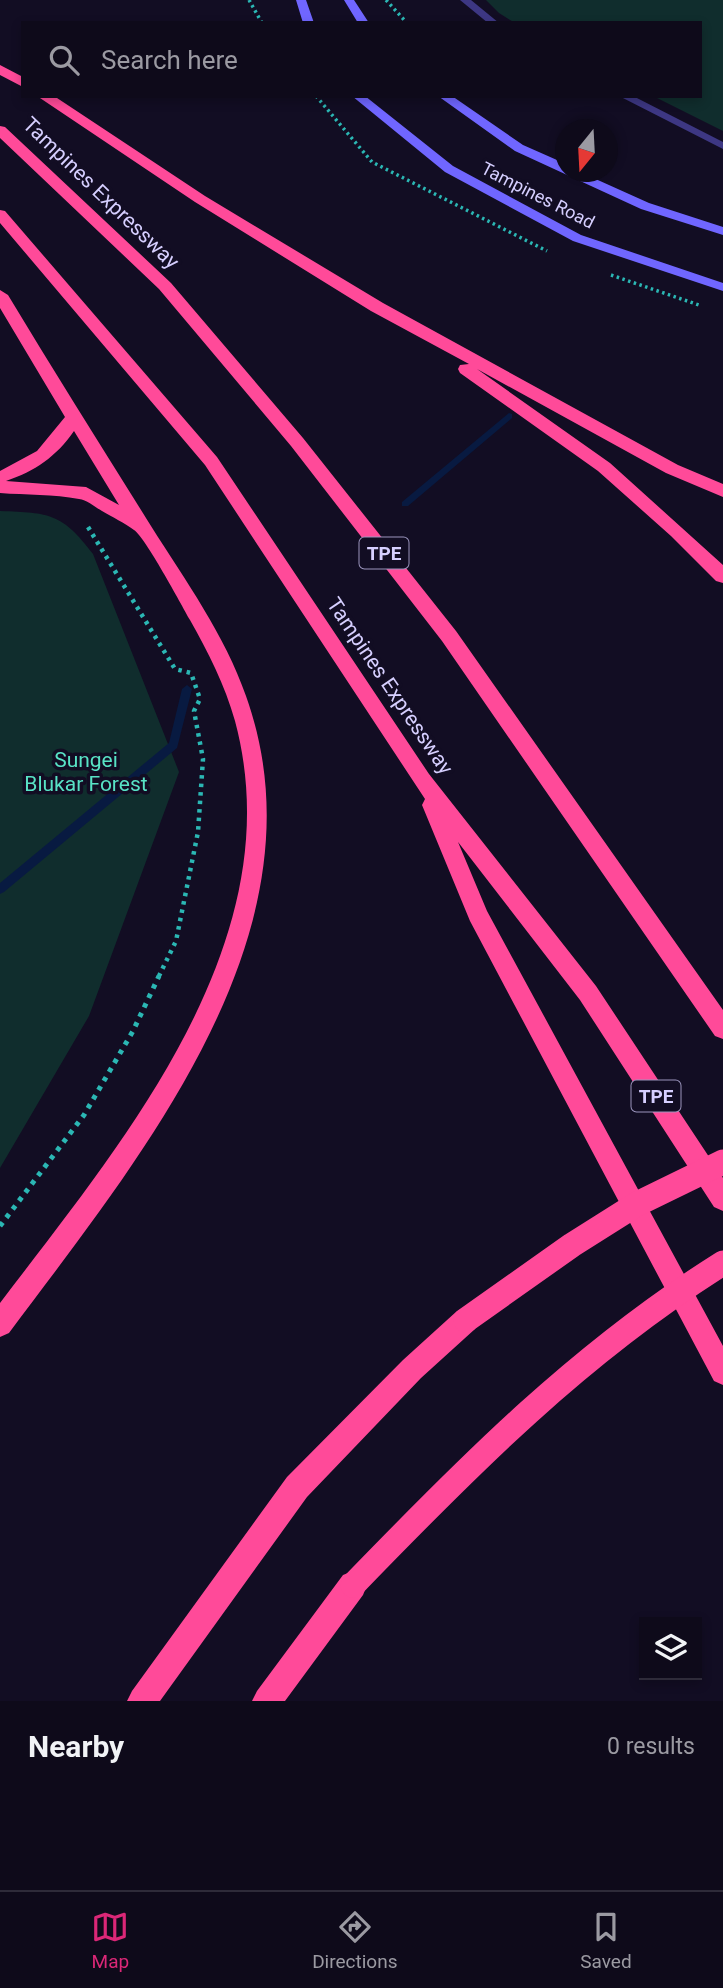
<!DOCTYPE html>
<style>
body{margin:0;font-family:Roboto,sans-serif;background:#1c1827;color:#f1f3f6}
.controls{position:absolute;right:21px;bottom:21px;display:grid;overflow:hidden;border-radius:0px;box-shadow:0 4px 10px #0003}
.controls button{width:63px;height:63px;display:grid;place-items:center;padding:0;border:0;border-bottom:2px solid #2e2b39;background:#0e0a1a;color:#f1f3f6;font:35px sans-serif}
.compass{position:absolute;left:555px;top:119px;width:63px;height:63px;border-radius:50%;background:#0e0a1a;box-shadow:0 4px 10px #0003;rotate:198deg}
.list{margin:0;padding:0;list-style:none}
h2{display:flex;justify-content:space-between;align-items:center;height:91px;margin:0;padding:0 28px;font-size:30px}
h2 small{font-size:23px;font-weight:400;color:#9b9aa2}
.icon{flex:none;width:38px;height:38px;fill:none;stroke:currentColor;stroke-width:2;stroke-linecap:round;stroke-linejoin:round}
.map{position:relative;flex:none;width:723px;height:1701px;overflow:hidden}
.search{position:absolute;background:#0e0a1a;box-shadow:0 4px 10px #0003;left:21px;right:21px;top:21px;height:77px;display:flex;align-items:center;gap:18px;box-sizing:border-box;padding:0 24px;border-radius:0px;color:#9b9aa2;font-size:26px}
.sheet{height:189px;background:#0e0a1a}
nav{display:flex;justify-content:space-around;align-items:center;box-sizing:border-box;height:98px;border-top:2px solid #2e2b39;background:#0e0a1a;font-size:19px;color:#9b9aa2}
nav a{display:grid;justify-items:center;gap:4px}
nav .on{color:#db2777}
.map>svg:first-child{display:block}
.green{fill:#102d2d}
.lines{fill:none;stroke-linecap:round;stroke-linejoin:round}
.stream{fill:#081a41;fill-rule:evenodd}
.path-far2{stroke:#2bb7b4;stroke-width:3.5;stroke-dasharray:2.5 3.5;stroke-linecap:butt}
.path-far1{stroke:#2bb7b4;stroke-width:4.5;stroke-dasharray:3.5 5;stroke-linecap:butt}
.path{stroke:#2bb7b4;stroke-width:5;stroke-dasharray:4.5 6;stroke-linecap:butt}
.lane{fill:#3d3783;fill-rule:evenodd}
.secondary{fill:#7066ff;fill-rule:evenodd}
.highway{fill:#ff4a99;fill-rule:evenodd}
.highway-bridge{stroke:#ff4a99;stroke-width:25}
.labels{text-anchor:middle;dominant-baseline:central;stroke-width:7;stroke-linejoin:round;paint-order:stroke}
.far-street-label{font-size:18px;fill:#d6cfff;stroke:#120d23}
.shield{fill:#120d23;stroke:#9b95bd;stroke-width:2}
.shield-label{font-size:19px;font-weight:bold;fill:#d6cfff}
.street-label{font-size:21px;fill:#d6cfff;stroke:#120d23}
.park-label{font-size:21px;fill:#58e2c5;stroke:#120d23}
</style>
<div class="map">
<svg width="723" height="1701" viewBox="0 0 723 1701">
<rect width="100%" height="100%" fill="#120d23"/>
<path class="green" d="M486 0H723V131L653 96H700V23H515L499 13Z
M0 511C50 513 62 513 93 554L179 772 89 1016 0 1168Z"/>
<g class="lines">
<path class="stream" d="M509 413 512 414V418L408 506H402V502Z
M187 685 192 689 177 748 4 892 0 894V883L169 743 182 689Z"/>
<path class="path-far2" d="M249 0 262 23
M386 0 407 23
M316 96 372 162 547 251
M611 275 699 305"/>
<path class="path-far1" d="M88 527 175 669 191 673 200 699 194 711 203 759 198 832 176 941 158 978"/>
<path class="path" d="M0 1226 84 1115 133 1031 159 976"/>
<path class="lane" d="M460 0H471L499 23H488Z
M619 96H633L723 142V149Z"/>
<path class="secondary" d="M296 0H306L314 23H303Z
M344 0H354L369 23H358Z
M352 96H365L453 166 581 235 723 283V291L573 241 445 172Z
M438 96H452L523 145 566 164V172H580L649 203 723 227V235L641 209 515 151Z"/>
<path class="highway" d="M0 65 23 77V87L0 75Z
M37 96H54L205 196 383 303 678 465 723 484V497L666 473 477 369 610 463 723 565V583L716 581 671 536 598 471 460 373 458 369 460 365 469 364 371 311 195 202Z
M0 126 5 127 171 283 303 438 456 631 723 1010V1039L715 1036 442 641 291 446 159 289 0 138Z
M0 210 5 211 217 457 429 774 596 986 723 1178V1211L714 1207 580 1000 458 842 487 911 723 1346V1385L714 1381 470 921 422 805 425 799 205 465 0 223Z
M0 290 8 295C55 373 103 449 151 526 185 580 225 635 246 696 330 931 140 1157 9 1333L0 1337V1303C123 1141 294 941 235 721 225 685 208 652 190 620 181 604 145 537 134 530 125 523 112 517 102 511 95 507 87 500 79 499 54 494 26 495 0 493V471L37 451 65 417 0 308ZM74 431 119 505 86 487 6 481C35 471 56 457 74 431Z
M466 1307 475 1311 479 1320 475 1329 421 1378 307 1497 160 1701H127L132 1691 287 1477 403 1360 457 1311Z
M353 1571 363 1575 367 1585 363 1595 285 1701H252L257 1691 343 1575Z"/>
<path class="highway-bridge" d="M466 1320 572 1245 637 1204 723 1162
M353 1585C470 1464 580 1353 723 1263"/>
</g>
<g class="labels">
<g class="far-street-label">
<text transform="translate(538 195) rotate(27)">Tampines Road</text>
</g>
<g class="shield">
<rect x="359.5" y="537.5" width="49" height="31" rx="5"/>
<rect x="631.5" y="1080.5" width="49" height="31" rx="5"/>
</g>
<g class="shield-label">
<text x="384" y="553">TPE</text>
<text x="656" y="1096">TPE</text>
</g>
<g class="street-label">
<text transform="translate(101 193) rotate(44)">Tampines Expressway</text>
<text transform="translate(390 686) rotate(56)">Tampines Expressway</text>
</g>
<g class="park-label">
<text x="86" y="760">Sungei<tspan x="86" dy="24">Blukar Forest</tspan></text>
</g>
</g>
</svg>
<div class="controls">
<button><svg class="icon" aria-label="layers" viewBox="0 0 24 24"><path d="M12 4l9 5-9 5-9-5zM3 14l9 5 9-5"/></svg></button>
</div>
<svg class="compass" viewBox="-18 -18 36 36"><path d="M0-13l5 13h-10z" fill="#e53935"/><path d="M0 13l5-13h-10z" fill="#9b9aa2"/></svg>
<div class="search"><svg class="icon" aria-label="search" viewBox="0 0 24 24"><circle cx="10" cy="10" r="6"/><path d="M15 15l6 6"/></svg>Search here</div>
</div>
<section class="sheet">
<h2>Nearby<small>0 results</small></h2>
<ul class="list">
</ul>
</section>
<nav>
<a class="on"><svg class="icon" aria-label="map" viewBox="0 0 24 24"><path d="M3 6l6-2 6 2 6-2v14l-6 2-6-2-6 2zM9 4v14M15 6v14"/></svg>Map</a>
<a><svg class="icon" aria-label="directions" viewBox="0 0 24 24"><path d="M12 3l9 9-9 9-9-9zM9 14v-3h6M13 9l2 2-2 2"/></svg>Directions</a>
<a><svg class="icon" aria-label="saved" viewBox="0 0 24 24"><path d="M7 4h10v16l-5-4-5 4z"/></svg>Saved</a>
</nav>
